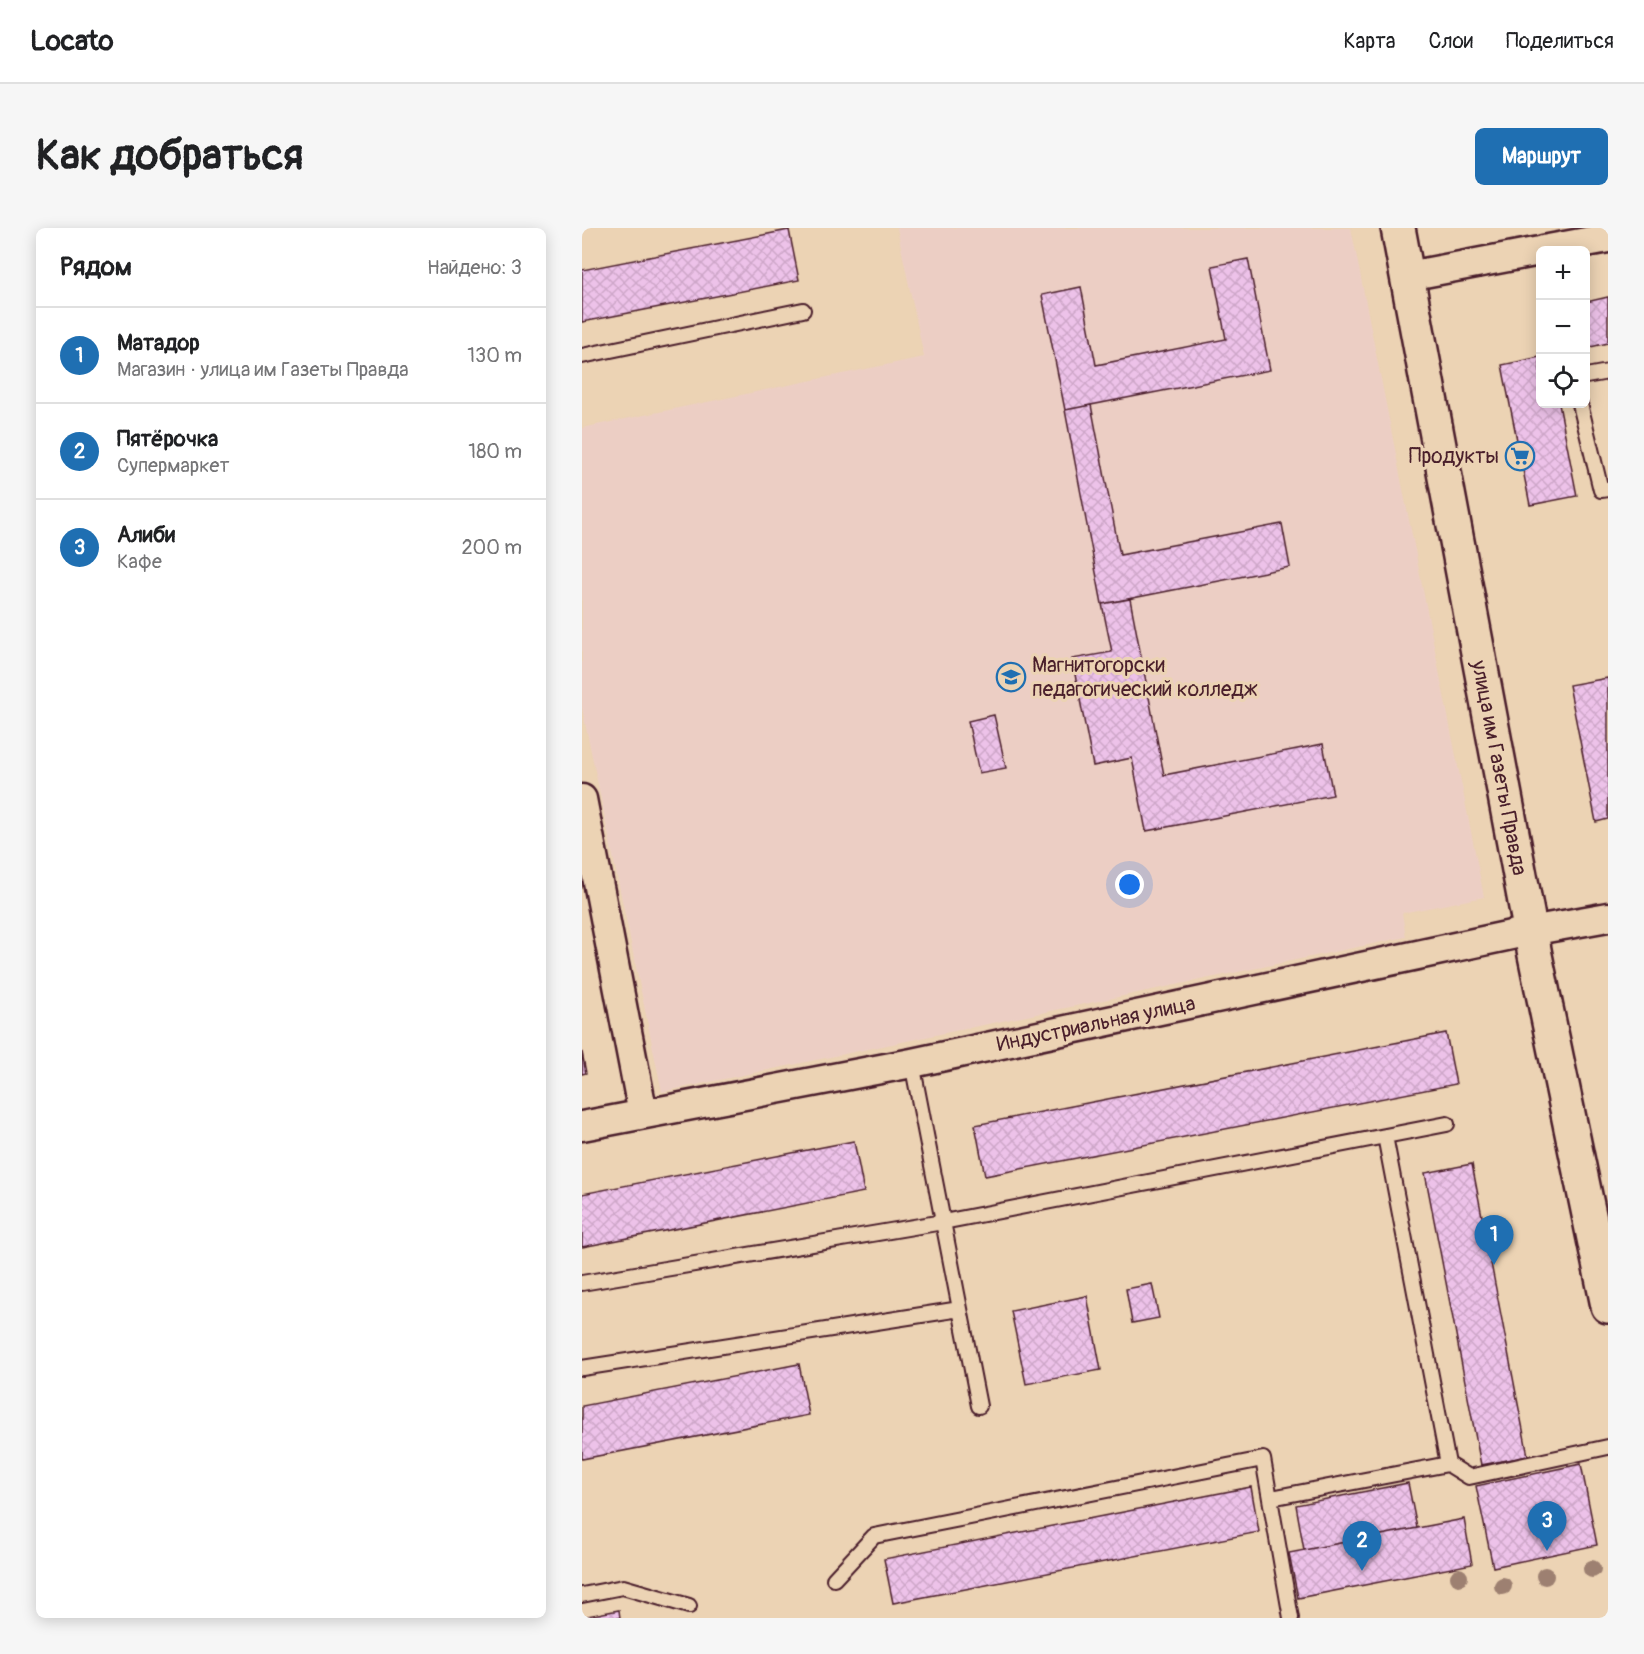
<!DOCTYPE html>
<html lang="ru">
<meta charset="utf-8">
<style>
body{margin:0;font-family:Pangolin,sans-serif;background:#f6f6f6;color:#202124}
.controls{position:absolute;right:18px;top:18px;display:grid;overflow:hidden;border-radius:9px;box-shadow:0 3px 15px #0003}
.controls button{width:54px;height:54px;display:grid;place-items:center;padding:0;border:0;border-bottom:2px solid #e0e0e0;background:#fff;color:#202124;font:30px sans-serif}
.you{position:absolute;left:548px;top:657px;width:21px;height:21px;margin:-15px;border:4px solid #fff;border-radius:50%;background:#1a73e8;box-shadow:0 0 0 9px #1a73e833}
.badge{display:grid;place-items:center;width:39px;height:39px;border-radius:50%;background:#1f6fb2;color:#fff;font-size:20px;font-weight:700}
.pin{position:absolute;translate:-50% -50px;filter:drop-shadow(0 2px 3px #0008)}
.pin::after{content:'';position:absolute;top:32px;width:21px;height:18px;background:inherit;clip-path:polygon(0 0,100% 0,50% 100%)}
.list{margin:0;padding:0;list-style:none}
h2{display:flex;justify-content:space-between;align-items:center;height:78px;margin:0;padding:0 24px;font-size:26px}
h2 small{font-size:20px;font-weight:400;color:#757577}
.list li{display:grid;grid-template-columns:39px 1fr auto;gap:18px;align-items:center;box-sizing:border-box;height:96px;padding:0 24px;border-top:2px solid #e0e0e0}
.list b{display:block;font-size:22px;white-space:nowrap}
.list p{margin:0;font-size:20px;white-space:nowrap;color:#757577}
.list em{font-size:20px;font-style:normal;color:#757577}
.icon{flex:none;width:33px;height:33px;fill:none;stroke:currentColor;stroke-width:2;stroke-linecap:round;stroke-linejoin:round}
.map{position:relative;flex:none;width:1026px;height:1390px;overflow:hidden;border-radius:9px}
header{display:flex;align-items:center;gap:36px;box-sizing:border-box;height:84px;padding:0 30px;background:#fff;border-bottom:2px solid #e0e0e0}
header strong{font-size:28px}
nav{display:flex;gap:33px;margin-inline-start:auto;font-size:21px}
.intro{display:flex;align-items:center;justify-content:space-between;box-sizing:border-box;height:144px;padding:0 36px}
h1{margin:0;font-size:42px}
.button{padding:15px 27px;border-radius:9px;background:#1f6fb2;color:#fff;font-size:21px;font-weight:700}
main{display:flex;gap:36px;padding:0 36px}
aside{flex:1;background:#fff;border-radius:9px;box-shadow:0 3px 15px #0003}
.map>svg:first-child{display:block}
.built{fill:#eccec4}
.building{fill:url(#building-cross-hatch);stroke:#4a1f2b;stroke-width:1.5}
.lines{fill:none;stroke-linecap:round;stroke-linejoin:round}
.service-casing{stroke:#4a1f2b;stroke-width:18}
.minor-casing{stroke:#4a1f2b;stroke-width:33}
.tertiary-casing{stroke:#4a1f2b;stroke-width:38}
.service{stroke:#ecd3b4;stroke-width:14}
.minor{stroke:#ecd3b4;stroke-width:28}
.tertiary{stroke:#ecd3b4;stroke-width:33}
.tree{fill:#9d8071}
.labels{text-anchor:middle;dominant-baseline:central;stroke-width:6;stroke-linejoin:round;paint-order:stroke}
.poi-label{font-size:21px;fill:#4a1f2b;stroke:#ecd3b4;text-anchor:end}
.street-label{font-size:21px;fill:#4a1f2b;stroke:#ecd3b4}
</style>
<header>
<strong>Locato</strong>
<nav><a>Карта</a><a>Слои</a><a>Поделиться</a></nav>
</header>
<div class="intro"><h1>Как добраться</h1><a class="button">Маршрут</a></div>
<main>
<aside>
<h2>Рядом<small>Найдено: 3</small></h2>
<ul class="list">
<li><span class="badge">1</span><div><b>Матадор</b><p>Магазин · улица им Газеты Правда</p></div><em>130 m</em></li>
<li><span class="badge">2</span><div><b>Пятёрочка</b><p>Супермаркет</p></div><em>180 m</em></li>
<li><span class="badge">3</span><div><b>Алиби</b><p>Кафе</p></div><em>200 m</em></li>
</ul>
</aside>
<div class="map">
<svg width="1026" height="1390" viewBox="0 0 1026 1390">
<defs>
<pattern id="building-cross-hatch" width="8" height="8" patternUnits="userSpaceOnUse" patternTransform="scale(1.5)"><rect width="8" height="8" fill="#edc2e9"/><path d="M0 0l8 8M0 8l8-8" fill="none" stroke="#cda6c8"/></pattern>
</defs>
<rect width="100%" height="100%" fill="#ecd3b4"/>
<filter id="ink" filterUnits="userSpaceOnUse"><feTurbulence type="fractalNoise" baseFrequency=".0167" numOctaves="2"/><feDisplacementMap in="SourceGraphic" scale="12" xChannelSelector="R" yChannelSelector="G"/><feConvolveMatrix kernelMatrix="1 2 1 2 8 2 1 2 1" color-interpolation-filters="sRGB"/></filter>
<g filter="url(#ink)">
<path class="built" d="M315 0H769L902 669 820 685 824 709 80 864 0 480V200L342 129Z"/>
<path class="building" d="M207 2 217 52 0 94V42Z
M666 31 688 142 483 182 460 67 499 59 514 137 644 111 630 38Z
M1026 69V115L1004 120V74Z
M958 129V176H977L995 268 948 277 920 137Z
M509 177 538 327 700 296 708 339 520 376 483 182Z
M548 371 582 547 741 516 751 567 564 603 550 530 511 538 490 431 530 424 520 376Z
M1026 450V591L1014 594 987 457Z
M412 487 424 540 397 545 386 493Z
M864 805 874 856 403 948 393 897Z
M0 824 4 845 0 846Z
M272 913 282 964 0 1019V966Z
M890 936 946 1228 899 1237 843 945Z
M570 1056 577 1090 550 1095 544 1061Z
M505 1068 519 1142 444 1156 429 1083Z
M217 1136 227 1187 0 1231V1178Z
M999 1236 1015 1317 911 1339 894 1258Z
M826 1255 835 1300 722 1322 714 1277Z
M669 1259 677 1304 311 1375 302 1331Z
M882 1291 890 1336 716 1370 707 1325Z
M37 1382 38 1390H0V1389Z"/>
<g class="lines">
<g class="service-casing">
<path id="service" d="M0 128 221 82
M1004 148 1026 144
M998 176 1019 262 1026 261
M330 835 397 1178
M803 908 866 1236
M0 1055 361 994 865 896
M0 1140 378 1081
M689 1270 866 1236 887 1249 1026 1219
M252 1351 292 1308 681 1231 709 1390
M0 1367 41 1359 107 1378"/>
</g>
<g class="minor-casing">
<path id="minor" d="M961 22 1026 10
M826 48 958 23
M0 571 61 886
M0 898 330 835 948 703 1026 689"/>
</g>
<g class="tertiary-casing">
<path id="tertiary" d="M816 0 953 727 1026 1078"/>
</g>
<use href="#service" class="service"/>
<use href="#minor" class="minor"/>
<use href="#tertiary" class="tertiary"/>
</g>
<g class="tree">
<circle cx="1010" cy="1341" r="9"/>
<circle cx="963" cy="1348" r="9"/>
<circle cx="877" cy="1349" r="9"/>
<circle cx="921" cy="1358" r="9"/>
</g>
</g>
<defs>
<g id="supermarket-ring" transform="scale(1.5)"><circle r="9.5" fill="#ecd3b4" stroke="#1f6fb2" stroke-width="1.5"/><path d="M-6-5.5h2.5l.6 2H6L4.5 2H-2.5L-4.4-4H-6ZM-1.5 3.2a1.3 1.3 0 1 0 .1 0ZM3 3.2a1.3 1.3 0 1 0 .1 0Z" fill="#1f6fb2"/></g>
<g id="university-ring" transform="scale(1.5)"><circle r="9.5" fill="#ecd3b4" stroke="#1f6fb2" stroke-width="1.5"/><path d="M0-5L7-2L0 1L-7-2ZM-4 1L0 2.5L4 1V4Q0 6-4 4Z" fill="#1f6fb2"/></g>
</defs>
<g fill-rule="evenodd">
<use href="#supermarket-ring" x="938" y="228"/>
<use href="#university-ring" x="429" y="449"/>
</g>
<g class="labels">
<g class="poi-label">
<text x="917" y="228">Продукты</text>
<text x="450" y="437" text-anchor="start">Магнитогорски<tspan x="450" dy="24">педагогический колледж</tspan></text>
</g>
<g class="street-label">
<text transform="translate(917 540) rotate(79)">улица им Газеты Правда</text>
<text transform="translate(514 796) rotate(-12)">Индустриальная улица</text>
</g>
</g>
</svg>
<div class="controls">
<button>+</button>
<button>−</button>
<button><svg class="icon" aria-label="locate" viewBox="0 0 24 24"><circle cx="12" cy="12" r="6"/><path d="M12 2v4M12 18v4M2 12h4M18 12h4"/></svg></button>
</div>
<div class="you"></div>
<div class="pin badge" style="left:912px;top:1037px">1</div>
<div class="pin badge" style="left:780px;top:1343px">2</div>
<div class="pin badge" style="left:965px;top:1323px">3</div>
</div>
</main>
